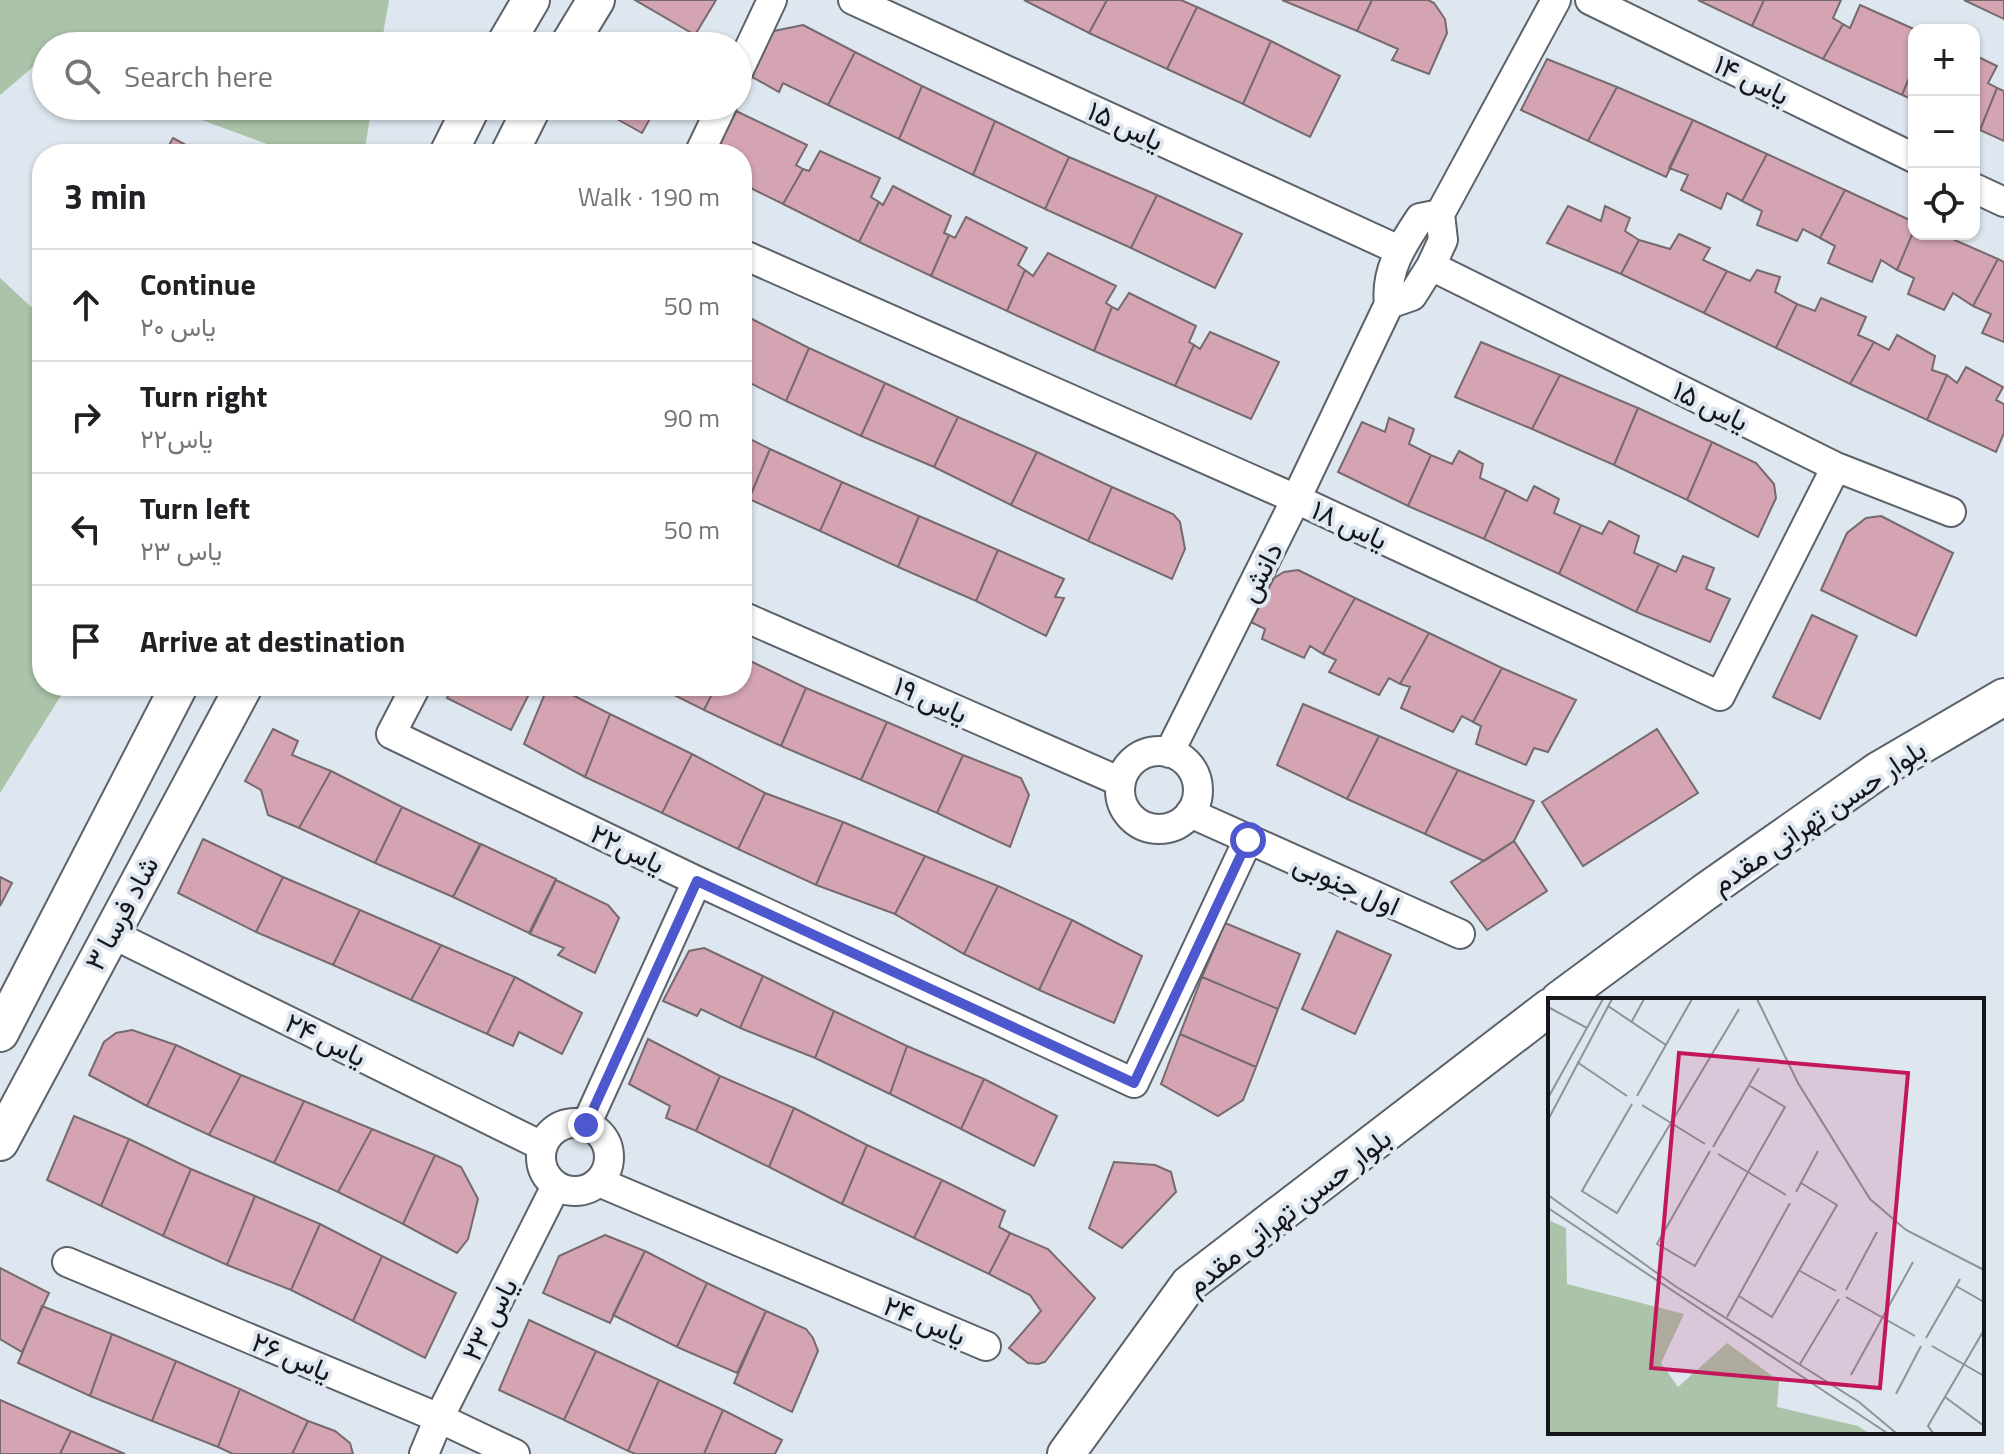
<!DOCTYPE html>
<meta charset="utf-8">
<style>
body{margin:0;font-family:"Titillium Web",Vazirmatn,sans-serif;background:#f2f2f2;color:#202124}
.controls{position:absolute;right:24px;top:24px;display:grid;overflow:hidden;border-radius:16px;box-shadow:0 2px 6px #0004}
.controls button{width:72px;height:72px;display:grid;place-items:center;padding:0;border:0;border-bottom:2px solid #e0e0e0;background:#fff;color:#202124;font:40px sans-serif}
.stop{position:absolute;width:24px;height:24px;margin:-18px;border:6px solid #4e58ce;border-radius:50%;background:#fff}
.stop.end{background:#4e58ce;border-color:#fff;box-shadow:0 2px 8px #0008}
.list{margin:0;padding:0;list-style:none}
h2{display:flex;justify-content:space-between;align-items:center;height:104px;margin:0;padding:0 32px;font-size:34px}
h2 small{font-size:26px;font-weight:400;color:#757577}
.list li{display:grid;grid-template-columns:52px 1fr auto;gap:24px;align-items:center;box-sizing:border-box;height:112px;padding:0 32px;border-top:2px solid #e0e0e0}
.list b{display:block;font-size:30px;white-space:nowrap}
.list p{margin:0;font-size:26px;white-space:nowrap;color:#757577}
.list em{font-size:26px;font-style:normal;color:#757577}
.icon{flex:none;width:44px;height:44px;fill:none;stroke:currentColor;stroke-width:2;stroke-linecap:round;stroke-linejoin:round}
.map{position:relative;flex:none;width:2004px;height:1454px;overflow:hidden}
.search{position:absolute;background:#fff;box-shadow:0 2px 6px #0004;left:32px;top:32px;width:720px;height:88px;display:flex;align-items:center;gap:20px;box-sizing:border-box;padding:0 28px;border-radius:44px;color:#757577;font-size:30px}
.panel{position:absolute;background:#fff;box-shadow:0 2px 6px #0004;left:32px;top:144px;width:720px;height:552px;border-radius:32px}
.map>svg:first-child{display:block}
.green{fill:#abc3a8}
.building{fill:#d4a4b2;stroke:#756a6d;stroke-width:2}
.lines{fill:none;stroke-linecap:round;stroke-linejoin:round}
.minor-casing{stroke:#5c626a;stroke-width:32}
.tertiary-casing{stroke:#5c626a;stroke-width:40}
.minor{stroke:#fff;stroke-width:28}
.tertiary{stroke:#fff;stroke-width:36}
.route{stroke:#4e58ce;stroke-width:10}
.labels{text-anchor:middle;dominant-baseline:central;stroke-width:8;stroke-linejoin:round;paint-order:stroke}
.street-label{font-size:28px;fill:#141619;stroke:#dee6ef}
.inset-road{fill:none;stroke:#8d9399;stroke-width:2}
.view{fill:#c2185b;fill-opacity:0.15;stroke:#c2185b;stroke-width:4}
.inset-edge{fill:none;stroke:#141619;stroke-width:4}
</style>
<div class="map">
<svg width="2004" height="1454" viewBox="0 0 2004 1454">
<rect width="100%" height="100%" fill="#dee6ef"/>
<path class="green" d="M0 0H389L381 46H46V63L40 61 0 95Z
M164 106H372L364 154H294Z
M0 278 42 317V686H67L0 793Z"/>
<path class="building" d="M635 0H716L695 35Z
M1024 0H1107L1089 33Z
M1107 0H1181L1197 7 1167 69 1089 33Z
M1282 0H1372L1357 31Z
M1372 0H1428L1434 3 1445 19 1447 33 1429 74 1392 60 1398 49 1357 31Z
M1698 0H1764L1752 26Z
M1764 0H1841L1833 18 1843 24 1823 59 1752 26Z
M1964 0H2004V19Z
M1860 5 1916 30H1914V41L1909 50 1914 52V66L1902 95 1823 59 1843 24 1850 28Z
M1197 7 1271 41 1243 104 1167 69Z
M803 25 855 52 828 105 783 83 779 92 747 74 769 32Z
M1271 41 1340 76 1310 137 1243 104Z
M855 52 922 86 899 139 828 105Z
M1974 55 1997 66 1988 83 1997 88 1980 130 1974 128Z
M1547 59 1617 87 1588 141 1521 110Z
M1914 66V100L1902 95Z
M922 86 995 121 973 175 899 139Z
M1617 87 1693 120 1666 177 1588 141Z
M1997 88 2004 91V141L1980 130Z
M594 106H657L642 133Z
M736 111 807 145 796 165 803 169 783 204 742 184V154H713Z
M1693 120 1767 154 1742 201 1727 193 1721 209 1681 190 1688 175 1669 168Z
M995 121 1069 157 1045 209 973 175Z
M173 138 202 154H164Z
M820 151 880 178 871 197 879 202 859 242 783 204 803 169 809 171Z
M1767 154 1845 190 1820 238 1803 229 1797 241 1757 225 1762 211 1742 201Z
M1069 157 1157 195 1131 248 1045 209Z
M893 186 951 216 944 233 949 235 931 276 859 242 879 202 883 205Z
M1845 190 1914 222V230L1897 270 1881 260 1872 282 1828 263 1835 246 1820 238Z
M1157 195 1242 234 1215 288 1131 248Z
M1568 206 1601 221 1605 206 1630 218 1625 231 1639 240 1621 274 1547 243Z
M966 217 1027 248 1018 265 1025 270 1007 311 931 276 949 235 955 238Z
M1914 230V234H1941L1998 259 1973 306 1953 293 1944 310 1908 294 1914 278 1897 270Z
M1679 234 1710 248 1703 260 1727 271 1704 313 1621 274 1639 240 1670 249Z
M1048 253 1116 286 1106 303 1112 307 1094 351 1007 311 1025 270 1033 276Z
M1998 259 2004 262V342L1982 333 1991 314 1973 306Z
M1757 270 1780 277 1775 292 1797 304 1776 348 1704 313 1727 271 1750 281Z
M1129 293 1196 326 1189 342 1194 345 1175 386 1094 351 1112 307 1118 310Z
M1821 298 1866 317 1858 335 1874 342 1850 384 1776 348 1797 304 1815 311Z
M742 314 809 348 786 401 742 379Z
M1210 332 1279 362 1251 419 1175 386 1194 345 1200 349Z
M1897 335 1935 356 1932 370 1947 375 1927 420 1850 384 1874 342 1889 350Z
M1481 342 1560 375 1532 429 1455 397Z
M809 348 885 383 861 436 786 401Z
M1966 367 2003 387 1996 400 2004 404V433L1996 452 1927 420 1947 375 1957 383Z
M1560 375 1638 408 1614 465 1532 429Z
M885 383 958 417 934 467 861 436Z
M1638 408 1712 442 1687 500 1614 465Z
M958 417 1037 452 1011 505 934 467Z
M1389 418 1414 429 1409 444 1431 455 1408 506 1338 472 1362 422 1385 432Z
M742 435 770 449 749 499 742 495Z
M1712 442 1756 463 1774 484 1776 498 1758 537 1687 500Z
M770 449 842 482 820 531 749 499Z
M1459 451 1483 464 1480 478 1506 490 1484 539 1408 506 1431 455 1452 464Z
M1037 452 1112 487 1088 541 1011 505Z
M842 482 919 516 898 567 820 531Z
M1534 486 1559 499 1554 513 1581 525 1559 574 1484 539 1506 490 1527 501Z
M1112 487 1173 514 1180 522 1185 549 1172 579 1088 541Z
M919 516 998 550 976 601 898 567Z
M1881 516 1953 553 1916 636 1821 590 1847 533 1866 518Z
M1609 521 1639 536 1634 553 1659 564 1636 612 1559 574 1581 525 1602 534Z
M998 550 1064 579 1055 597 1064 598 1046 636 976 601Z
M1683 556 1714 568 1706 589 1730 599 1710 642 1636 612 1659 564 1676 572Z
M1298 570 1355 598 1323 654 1310 646 1304 658 1262 639 1265 629 1251 622 1274 578 1284 572Z
M1355 598 1429 633 1400 684 1389 678 1379 695 1329 672 1336 660 1323 654Z
M1812 615 1857 636 1820 719 1773 697Z
M1429 633 1502 668 1473 722 1462 716 1453 732 1401 708 1410 687 1400 684Z
M742 657 806 688 781 746 704 710 716 686H742Z
M1502 668 1576 700 1548 752 1534 748 1526 765 1476 744 1481 726 1473 722Z
M453 686H533L511 730 447 698Z
M548 686H555L610 714 585 777 524 744Z
M656 686H716L704 710Z
M806 688 887 722 861 780 781 746Z
M1303 704 1379 736 1347 799 1277 765Z
M610 714 692 754 662 813 585 777Z
M887 722 963 755 937 813 861 780Z
M273 729 298 741 292 755 331 771 299 828 268 815 261 790 245 781Z
M1657 729 1698 793 1583 866 1542 802Z
M1379 736 1458 770 1425 834 1347 799Z
M692 754 765 793 738 849 662 813Z
M963 755 1021 778 1029 795 1010 847 937 813Z
M1458 770 1534 801 1514 841 1484 861 1425 834Z
M331 771 402 807 375 863 299 828Z
M765 793 843 822 816 885 738 849Z
M402 807 480 844 453 897 375 863Z
M843 822 925 856 895 914 816 885Z
M203 839 283 877 256 932 178 893Z
M1514 841 1547 891 1487 930 1451 882Z
M481 844 556 879 529 933 453 897Z
M925 856 998 886 964 954 895 914Z
M0 877 12 883 0 906Z
M283 877 360 910 333 965 256 932Z
M556 880 608 905 619 918 595 973 558 955 564 948 530 934Z
M998 886 1072 920 1039 990 964 954Z
M360 910 441 945 411 1000 333 965Z
M1072 920 1142 956 1114 1023 1039 990Z
M1225 923 1300 954 1278 1009 1202 977Z
M1337 931 1391 955 1355 1034 1302 1009Z
M441 945 515 977 487 1034 411 1000Z
M704 948 763 976 740 1028 701 1009 697 1016 663 1001 689 951Z
M763 976 834 1011 815 1058 740 1028Z
M515 977 582 1013 562 1054 519 1032 513 1046 487 1034Z
M1202 977 1278 1009 1256 1067 1180 1034Z
M834 1011 907 1046 890 1094 815 1058Z
M132 1030 176 1045 147 1106 89 1075 104 1042 116 1033Z
M1180 1034 1256 1067 1243 1100 1218 1116 1161 1084Z
M648 1039 720 1076 696 1131 666 1118 670 1106 629 1084Z
M176 1045 241 1075 209 1135 147 1106Z
M907 1046 984 1079 961 1129 890 1094Z
M241 1075 304 1101 274 1163 209 1135Z
M720 1076 794 1108 769 1167 696 1131Z
M984 1079 1057 1116 1034 1166 961 1129Z
M304 1101 372 1129 338 1192 274 1163Z
M794 1108 867 1145 842 1204 769 1167Z
M74 1116 129 1139 101 1206 47 1180Z
M372 1129 435 1155 403 1224 338 1192Z
M129 1139 191 1169 163 1236 101 1206Z
M867 1145 942 1180 914 1238 842 1204Z
M435 1155 461 1167 478 1199 468 1239 457 1253 403 1224Z
M1114 1162 1155 1165 1171 1172 1176 1192 1122 1248 1089 1228Z
M191 1169 255 1196 227 1265 163 1236Z
M942 1180 1005 1211 999 1227 1010 1233 989 1274 914 1238Z
M255 1196 320 1224 291 1290 227 1265Z
M320 1224 382 1256 353 1321 291 1290Z
M1010 1233 1048 1249 1095 1298 1045 1362 1038 1364 1028 1363 1009 1348 1041 1311 1030 1295 989 1274Z
M605 1235 645 1251 610 1323 543 1293 559 1256Z
M645 1251 707 1283 677 1347 613 1315Z
M382 1256 456 1293 425 1358 353 1321Z
M0 1268 49 1293 22 1352 0 1339Z
M707 1283 766 1311 737 1373 677 1347Z
M42 1306 112 1334 90 1396 18 1363Z
M766 1311 806 1329 813 1338 818 1351 792 1412 734 1383Z
M529 1320 596 1351 564 1420 499 1390Z
M112 1334 176 1361 152 1421 90 1396Z
M596 1351 659 1380 628 1451 564 1420Z
M176 1361 240 1389 218 1447 152 1421Z
M659 1380 723 1410 704 1454H636L628 1451Z
M240 1389 308 1421 292 1454H233L218 1447Z
M0 1400 71 1431 60 1454H0Z
M723 1410 782 1440 775 1454H704Z
M308 1421 335 1431 350 1443 353 1454H292Z
M71 1431 125 1454H60Z"/>
<g class="lines">
<g class="minor-casing">
<path id="minor" d="M853 0 1399 250
M1590 0 1914 158
M738 72 772 0
M699 154 722 106
M1974 188 2004 202
M1440 214 1556 0
M1440 214 1443 240 1431 266 1412 296 1389 304C1385 271 1402 245 1420 218Z
M742 254 1296 499 1720 696 1836 467
M1431 266 1836 467 1951 512
M742 616 1121 782
M416 686 391 734 697 881 1134 1083 1248 840
M1120 790a39 39 0 1 1 78 0a39 39 0 1 1-78 0Z
M1169 753 1296 499 1389 304
M1190 813 1460 934
M110 933 542 1146
M541 1157a34 34 0 1 1 68 0a34 34 0 1 1-68 0Z
M586 1125 697 881
M599 1182 986 1346
M67 1262 439 1418 515 1454
M424 1454 439 1418 556 1186"/>
</g>
<g class="tertiary-casing">
<path id="tertiary" d="M504 46 531 0
M568 46 596 0
M448 154 472 106
M509 154 533 106
M1559 1000 1705 892 1879 770 2004 697
M0 1033 179 686
M0 1142 244 686
M1066 1454 1189 1284 1550 1007"/>
</g>
<use href="#minor" class="minor"/>
<use href="#tertiary" class="tertiary"/>
</g>
<g class="lines">
<path class="route" d="M586 1125 697 881 1134 1083 1248 840"/>
</g>
<g class="labels">
<g class="street-label">
<text transform="translate(1752 79) rotate(26)">یاس ۱۴</text>
<text transform="translate(1126 125) rotate(25)">یاس ۱۵</text>
<text transform="translate(1711 405) rotate(26)">یاس ۱۵</text>
<text transform="translate(1350 524) rotate(25)">یاس ۱۸</text>
<text transform="translate(1260 572) rotate(-63)">دانش</text>
<text transform="translate(931 699) rotate(24)">یاس ۱۹</text>
<text transform="translate(1818 816) rotate(-34)">بلوار حسن تهرانی مقدم</text>
<text transform="translate(628 848) rotate(26)">یاس۲۲</text>
<text transform="translate(1347 884) rotate(24)">اول جنوبی</text>
<text transform="translate(121 913) rotate(-62)">شاد فرسا ۳</text>
<text transform="translate(326 1039) rotate(26)">یاس ۲۴</text>
<text transform="translate(1288 1211) rotate(-38)">بلوار حسن تهرانی مقدم</text>
<text transform="translate(489 1319) rotate(-63)">یاس ۲۳</text>
<text transform="translate(925 1320) rotate(23)">یاس ۲۴</text>
<text transform="translate(292 1356) rotate(23)">یاس ۲۶</text>
</g>
</g>
<g transform="translate(1548 998)">
<rect width="436" height="436" fill="#dee6ef"/>
<path d="M0 222 18 230 19 286 136 316 113 365 130 389 179 345 231 383 229 409 310 428 321 435H0Z" fill="#abc3a8"/>
<path class="inset-road" d="M209 1 250 85 322 201 358 232 436 272M60 8 118 47M0 9 39 30M84 23 96 1M29 64 79 98M89 98 144 1M0 100 55 1M84 106 34 193 69 215 191 11M94 107 157 146M0 122 64 1M165 149 211 70M162 153 109 246 147 268 237 109 202 88M170 156 238 197M248 194 270 153M0 197 127 288 311 404 348 435M0 210 339 435M252 273 288 293M408 288 436 304M298 292 329 234M191 298 224 319 289 207 253 185M298 299 367 338M179 319 242 205M378 340 412 281M384 348 436 378M252 366 291 301M303 377 365 264M348 396 373 348M397 399 436 428M385 435 380 428 436 332"/>
<path class="view" d="M131 55 360 75 332 390 103 370Z"/>
<rect width="436" height="436" class="inset-edge"/>
</g>
</svg>
<div class="controls">
<button>+</button>
<button>−</button>
<button><svg class="icon" aria-label="locate" viewBox="0 0 24 24"><circle cx="12" cy="12" r="6"/><path d="M12 2v4M12 18v4M2 12h4M18 12h4"/></svg></button>
</div>
<div class="stop" style="left:1248px;top:840px"></div>
<div class="stop end" style="left:586px;top:1125px"></div>
<div class="search"><svg class="icon" aria-label="search" viewBox="0 0 24 24"><circle cx="10" cy="10" r="6"/><path d="M15 15l6 6"/></svg>Search here</div>
<section class="panel">
<h2>3 min<small>Walk · 190 m</small></h2>
<ul class="list">
<li><svg class="icon" aria-label="ahead" viewBox="0 0 24 24"><path d="M12 20V5M6 11l6-6 6 6"/></svg><div><b>Continue</b><p>یاس ۲۰</p></div><em>50 m</em></li>
<li><svg class="icon" aria-label="right" viewBox="0 0 24 24"><path d="M7 20v-9h11M14 6l5 5-5 5"/></svg><div><b>Turn right</b><p>یاس۲۲</p></div><em>90 m</em></li>
<li><svg class="icon" aria-label="left" viewBox="0 0 24 24"><path d="M17 20v-9H6M10 6l-5 5 5 5"/></svg><div><b>Turn left</b><p>یاس ۲۳</p></div><em>50 m</em></li>
<li><svg class="icon" aria-label="arrive" viewBox="0 0 24 24"><path d="M6 21V4h12l-3 4 3 4H6"/></svg><div><b>Arrive at destination</b></div></li>
</ul>
</section>
</div>
